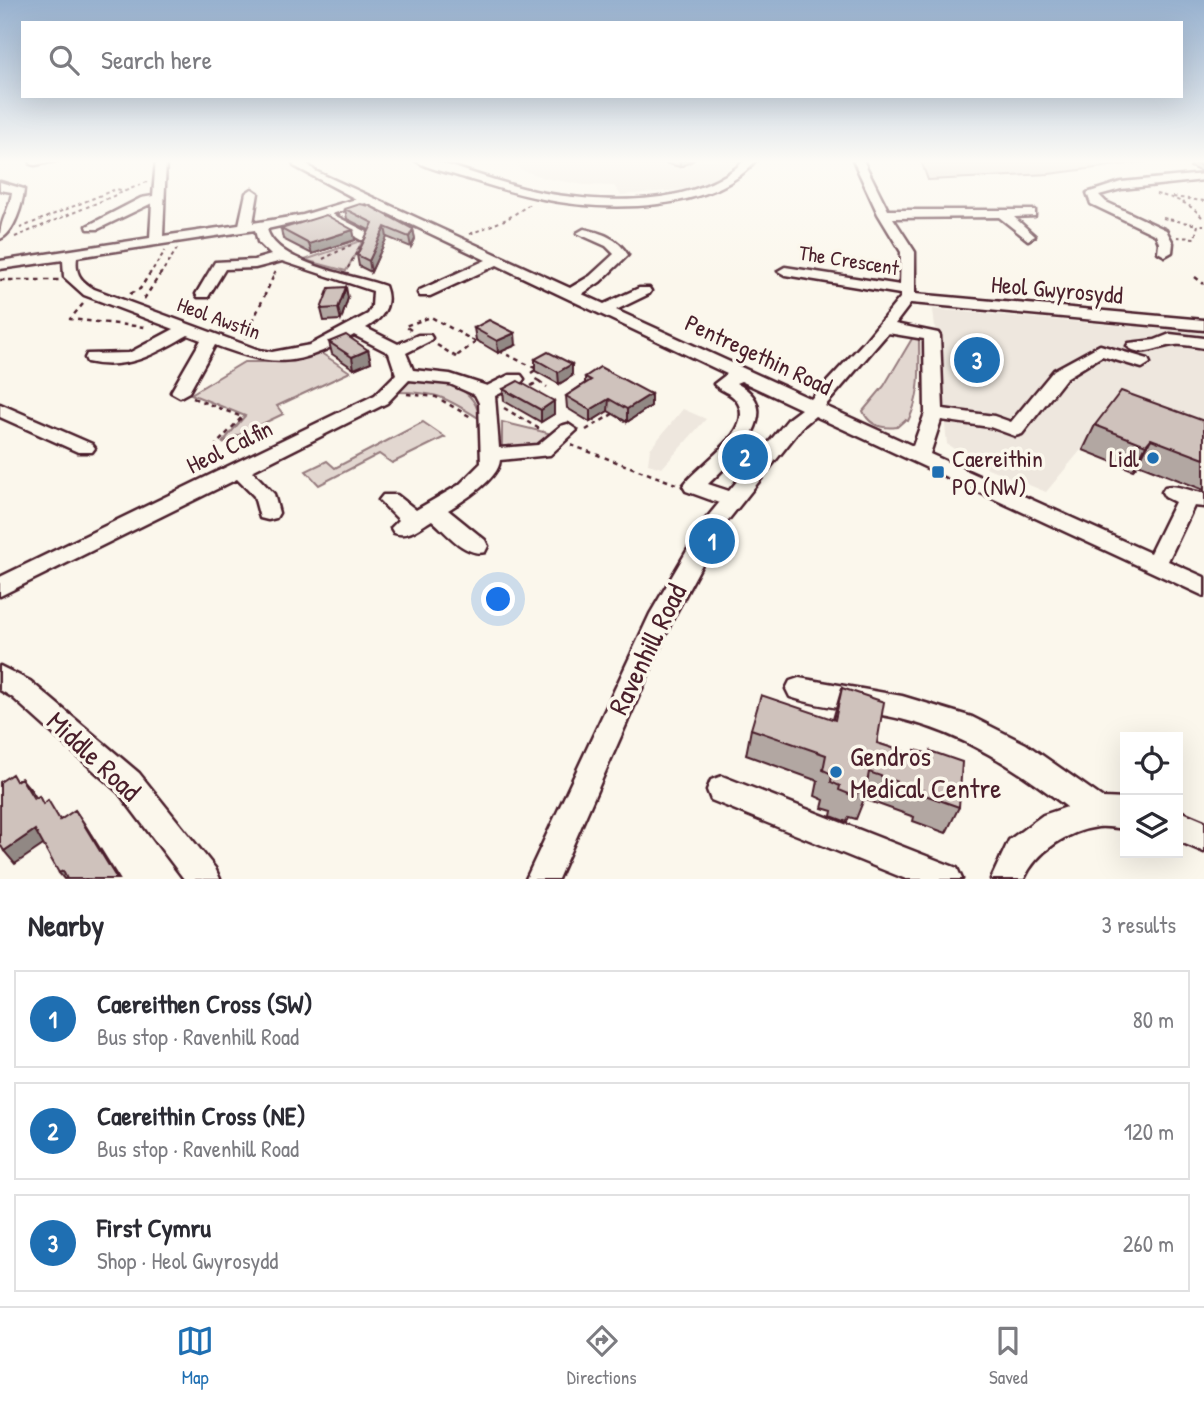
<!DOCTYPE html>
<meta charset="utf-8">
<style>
body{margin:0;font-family:"Patrick Hand",sans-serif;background:#f2f2f3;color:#2b2b33}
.controls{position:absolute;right:21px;bottom:21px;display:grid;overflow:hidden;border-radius:0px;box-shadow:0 7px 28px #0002}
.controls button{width:63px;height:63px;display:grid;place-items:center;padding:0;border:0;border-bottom:2px solid #e1e1e2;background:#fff;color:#2b2b33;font:35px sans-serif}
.you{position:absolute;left:499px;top:600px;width:24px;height:24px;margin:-18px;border:5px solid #fff;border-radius:50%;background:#1a73e8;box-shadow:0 0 0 10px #1a73e833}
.badge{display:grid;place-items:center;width:46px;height:46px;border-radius:50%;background:#1f6fb2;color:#fff;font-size:23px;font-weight:700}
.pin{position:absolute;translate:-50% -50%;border:4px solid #fff;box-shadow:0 2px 7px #0006}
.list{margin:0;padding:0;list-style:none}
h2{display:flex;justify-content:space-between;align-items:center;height:91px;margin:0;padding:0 28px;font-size:30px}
h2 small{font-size:23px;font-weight:400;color:#7c7c81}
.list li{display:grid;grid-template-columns:46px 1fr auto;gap:21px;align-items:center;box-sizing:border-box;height:98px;margin:0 14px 14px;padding:0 14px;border:2px solid #e1e1e2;border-radius:0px}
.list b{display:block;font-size:26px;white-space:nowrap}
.list p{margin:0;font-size:23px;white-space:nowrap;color:#7c7c81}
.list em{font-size:23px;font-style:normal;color:#7c7c81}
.icon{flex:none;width:38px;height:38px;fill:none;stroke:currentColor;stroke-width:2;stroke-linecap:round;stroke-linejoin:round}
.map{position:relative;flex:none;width:1204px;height:879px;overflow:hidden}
.search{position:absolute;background:#fff;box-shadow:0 7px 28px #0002;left:21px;right:21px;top:21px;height:77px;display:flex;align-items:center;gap:18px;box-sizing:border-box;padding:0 24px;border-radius:0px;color:#7c7c81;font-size:26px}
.sheet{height:427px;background:#fff}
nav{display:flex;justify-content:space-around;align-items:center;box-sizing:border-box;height:98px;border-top:2px solid #e1e1e2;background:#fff;font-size:19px;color:#7c7c81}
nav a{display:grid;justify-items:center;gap:4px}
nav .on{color:#1f6fb2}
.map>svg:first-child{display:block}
.built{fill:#eee7de}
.green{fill:#e2d7d0;stroke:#967b7e;stroke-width:2}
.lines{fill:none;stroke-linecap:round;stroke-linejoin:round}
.minor-casing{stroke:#4a1f2b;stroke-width:5}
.path-far1{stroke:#4a1f2b;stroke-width:2;stroke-dasharray:3.5 3.5;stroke-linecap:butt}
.path{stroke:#4a1f2b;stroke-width:2.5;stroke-dasharray:4.5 4.5;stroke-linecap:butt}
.minor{fill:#fbf7ec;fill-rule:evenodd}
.wall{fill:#b2a7a2;stroke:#4a1f2b;stroke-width:2}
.shaded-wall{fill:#918884;stroke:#4a1f2b;stroke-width:2}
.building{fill:#cfc2bc;stroke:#4a1f2b;stroke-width:2}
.poi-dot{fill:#1f6fb2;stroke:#fbf7ec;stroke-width:2.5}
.labels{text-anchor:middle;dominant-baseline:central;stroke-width:7;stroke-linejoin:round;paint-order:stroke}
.far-street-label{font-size:21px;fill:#4a1f2b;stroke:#fbf7ec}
.street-label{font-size:24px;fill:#4a1f2b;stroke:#fbf7ec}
.poi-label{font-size:24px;fill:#4a1f2b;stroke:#fbf7ec;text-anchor:start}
.near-street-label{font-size:28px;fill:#4a1f2b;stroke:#fbf7ec}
.near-poi-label{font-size:28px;fill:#4a1f2b;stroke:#fbf7ec;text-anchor:start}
</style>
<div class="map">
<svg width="1204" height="879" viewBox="0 0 1204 879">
<rect width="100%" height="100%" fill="#fbf7ec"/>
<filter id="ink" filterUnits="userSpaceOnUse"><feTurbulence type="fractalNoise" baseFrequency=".0143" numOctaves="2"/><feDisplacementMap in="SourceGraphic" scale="14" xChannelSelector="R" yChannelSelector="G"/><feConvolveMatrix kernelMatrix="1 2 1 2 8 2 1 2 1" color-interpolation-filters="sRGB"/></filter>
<g filter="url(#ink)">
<path class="built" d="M504 160H740L714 181 692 189 621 195 614 186 584 185 545 178 519 169V164Z
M933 309 1204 333V451L1110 415 1046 492 971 461 947 444Z
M683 409 706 419 662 468 648 464 650 449Z"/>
<path class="green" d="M914 160H1157L1049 174 928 180 921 161Z
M363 240 346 271 305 260Z
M913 337 919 338C919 368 922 394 908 421L905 420 897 427C882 429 869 425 863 411L884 386Z
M321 353 350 372 277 406 283 414 222 443 245 416 191 394 244 362H273Z
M413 380C444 383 474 383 480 419 445 397 438 392 396 392L404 384Z
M423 422 445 437 392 463 379 454 319 485 306 471 327 461 335 468Z
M502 422 548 433V438C536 449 517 446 502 447Z"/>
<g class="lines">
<g class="minor-casing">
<path id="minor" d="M31 160H60L35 165 31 164Z
M156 160H166L163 236 239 225 246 193 252 189 258 193 253 223 303 215 356 199 294 166 293 160H303L315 171 570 288 590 276 614 254 606 246 577 233 584 229C602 233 618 238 628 255L600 282 582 294 604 304 639 288H649L651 291 649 294 616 310 811 399 864 342 900 298V294L785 275 778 271 785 267 900 285 901 252 878 214 853 160H863L888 210H1035V216L1014 217 1035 236 1028 240 999 217 893 218 915 252V294L1204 320V330L911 303 895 324 938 333 940 336 943 409 994 416 1011 422 1054 370 1100 345 1148 359 1150 363 1142 368 1102 356 1066 378 1022 434 1015 436 990 427 941 420 930 454 1150 553 1175 502 1165 497 1162 492 1165 487C1178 484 1190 492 1204 493V507L1194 506 1168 561 1204 577V596L815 416 803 426 721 529 674 616 558 879H526L650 614 705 520 719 503 686 491 683 486C696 465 759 431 736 400 730 392 720 391 714 384L727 374 497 265 430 296H420L418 293 420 290 486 260 366 203 332 214 371 234V240H361L327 221 326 216 267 229C276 264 354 275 385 286 393 306 382 319 366 328L398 344 418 335H430L432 338 430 341 406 353 413 370 450 374 487 386 509 375H521L524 379 521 383 495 396 499 448 538 445 561 426 568 424 577 430 550 455 500 460C499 479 463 501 448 510L485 540 488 546 485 552C465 557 446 532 432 520 420 527 409 538 394 533L391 528 399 520 379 500 383 495H397L416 510 459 485 481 463 479 403 475 395 450 384 409 380 387 403 252 471 274 494 279 513 276 518 268 520 260 518 254 496 237 479 0 596V577L375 395 396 374 389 353 354 335C297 367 276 368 215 345L189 392 180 397 171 392 201 340 188 335C155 354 126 371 87 362L85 358 87 354 129 353 174 329 84 295 64 277 63 260 0 269V261L150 238 152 203 98 229H88L87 226 141 198 153 196ZM255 230 258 242 271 255 254 260 215 262 196 294 198 297H208L225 269 255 268 282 261 373 291 372 307 368 314 310 345 272 352 259 350 94 289C80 280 75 274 77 257ZM888 333 924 339 925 413 913 446 825 406ZM741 381 801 409 789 418 729 491 708 484C732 461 790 410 736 383Z
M415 160H432C469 171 507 186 545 193 607 204 697 207 745 160H756C714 213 604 212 543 199 516 194 491 186 465 178 450 173 427 169 415 160Z
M1204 174V180L1121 189 1099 195 1106 202 1166 230 1173 243 1172 252 1165 256 1158 252 1159 243 1156 235 1091 204 1087 193 1121 182Z
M0 182 24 189C23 203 14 234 0 239 0 219 10 210 12 192L0 190Z
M1170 334 1204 338V348C1195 347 1185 344 1175 345 1161 345 1140 359 1127 346L1129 343 1155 340Z
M0 404 92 444 95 448 92 452H78L0 417Z
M0 666 30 681 139 773 215 868 220 879H184L119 793 12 697 0 690Z
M799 678 902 696 972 717 1026 744 1103 798 1125 799V829C1117 828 1106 826 1098 827 1067 831 1036 852 1024 879H991L1009 840 1043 815 1067 807C1016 768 964 734 901 719 865 710 825 709 790 697L786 689 790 681Z
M722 776 957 868 962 879H906L711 800 707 790 711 780Z
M1178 810 1204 821V852L1178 841Z"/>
</g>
<path class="path-far1" d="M1156 194C1175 198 1193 204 1204 220
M1173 197 1204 201
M1163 218 1198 225
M20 228 116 189 125 191
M470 234 507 219 530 204
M15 237 147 182
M1177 237 1195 238 1198 225H1204
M323 259 351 245
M348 268 360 246
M149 275 165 251
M160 275 177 249
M274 275 276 271"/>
<path class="path" d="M1195 277 1204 284
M0 280H59
M130 294 140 289 150 273
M144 299 161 273
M83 304 70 319 145 327
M411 330 405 326 431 317 476 342 484 343
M245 338 275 273
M437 345 458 358V355L476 342
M499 351 537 369 531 373
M539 381 547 387
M531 386 539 381 532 377
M407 394 436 397 471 417
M193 398 242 417 216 445 218 462
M504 408 543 431
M586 430 616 412
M571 445 676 484"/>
<use href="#minor" class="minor"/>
</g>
<path class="wall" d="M652 160H694L680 167Z
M1204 161V173L1190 167 1192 162Z
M345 209 413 229 415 239 411 247 387 237 371 272 359 266 357 255 369 230 347 219Z
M281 229 355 240 312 254 283 239Z
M348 298 341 320 324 321 321 309Z
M474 328 516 345 498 353 476 340Z
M329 342 368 350 371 362 354 369 332 354Z
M535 359 572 376 559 384 535 371Z
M585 377 651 394V406L627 422 608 411 590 422 567 408 566 396 585 383Z
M503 389 554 401V414L541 422 504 401Z
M1204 421V490L1138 464 1133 470 1083 450 1095 425Z
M842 688 877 743 913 755 915 750 929 754 930 751 959 807 946 833 913 821 914 817 864 799 856 819 849 817 847 822 831 816 832 811 822 808 824 800 815 796 818 781 746 755 751 729 833 719Z"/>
<path class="shaded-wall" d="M680 160H694L680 167Z
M385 227 387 237 371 272 369 261Z
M413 229 415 239 411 247 409 237Z
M353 230 355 240 312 254 309 244Z
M346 287 348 298 341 320 338 308Z
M515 333 516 345 498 353 497 341Z
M368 350 371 362 354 369 352 357Z
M572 364V376L559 384 558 372Z
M651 394V406L627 422V409Z
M609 399 608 411 590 422V410Z
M554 401V414L541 422V410Z
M1151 439 1138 464 1133 470 1146 445Z
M21 778 32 791 45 812 34 799Z
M75 810 84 823 119 879H117Z
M35 830 46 843 15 864 4 851Z
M63 871 70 879H64L59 873Z"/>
<path class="building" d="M1204 161V167L1192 162Z
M360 204 370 206 413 229 409 237 385 227 369 261 357 255 373 223 345 209Z
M326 215 353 230 309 244 281 229Z
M346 287 338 308 321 309 329 288Z
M489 320 515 333 497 341 474 328Z
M346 335 368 350 352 357 329 342Z
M548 352 572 364 558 372 535 359Z
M600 367 651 394 627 409 609 399 590 410 566 396 591 380 585 377Z
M518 381 554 401 541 410 503 389Z
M1121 391 1204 421V459L1151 439 1146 445 1095 425Z
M842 688 884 702 877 743 914 755 915 750 930 755V751L962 762 959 807 925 795V791L869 772 865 794 857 791 856 797 839 790 840 786 831 782 832 774 823 770 826 755 751 729 761 695 835 720Z
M12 774 16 781 21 778 34 799 39 796 43 804 48 800 60 820 75 810 117 879H67L63 871 59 873 35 830 4 851 0 844V782Z"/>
</g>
<linearGradient id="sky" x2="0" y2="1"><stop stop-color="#97b1cf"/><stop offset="0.57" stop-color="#fdfbf6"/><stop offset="1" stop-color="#fdfbf6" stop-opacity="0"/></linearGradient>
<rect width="1204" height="283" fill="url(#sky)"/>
<g class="poi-dot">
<circle cx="1153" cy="458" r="7"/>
<rect x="931" y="465" width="14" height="14" rx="3.5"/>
<circle cx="836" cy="772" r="7"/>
</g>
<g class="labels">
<g class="far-street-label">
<text transform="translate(849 260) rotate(9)">The Crescent</text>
<text transform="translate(219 318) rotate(20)">Heol Awstin</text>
</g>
<g class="street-label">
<text transform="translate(1057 289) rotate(5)">Heol Gwyrosydd</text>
<text transform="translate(759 354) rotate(25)">Pentregethin Road</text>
<text transform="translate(229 446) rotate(-26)">Heol Calfin</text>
</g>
<g class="poi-label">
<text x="952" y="458">Caereithin<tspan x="952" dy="28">PO (NW)</tspan></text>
<text x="1139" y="458" text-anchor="end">Lidl</text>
</g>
<g class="near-street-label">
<text transform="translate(647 649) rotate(-64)">Ravenhill Road</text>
<text transform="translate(94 756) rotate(43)">Middle Road</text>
</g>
<g class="near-poi-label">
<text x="850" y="756">Gendros<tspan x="850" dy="32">Medical Centre</tspan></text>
</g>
</g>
</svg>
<div class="controls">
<button><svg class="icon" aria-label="locate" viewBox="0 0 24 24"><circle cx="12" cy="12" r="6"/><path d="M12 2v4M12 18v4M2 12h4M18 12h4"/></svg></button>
<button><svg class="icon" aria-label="layers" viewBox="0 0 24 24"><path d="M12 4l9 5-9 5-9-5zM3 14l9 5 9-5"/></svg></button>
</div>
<div class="you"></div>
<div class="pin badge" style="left:712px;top:541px">1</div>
<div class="pin badge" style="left:745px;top:457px">2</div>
<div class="pin badge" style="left:977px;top:360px">3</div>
<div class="search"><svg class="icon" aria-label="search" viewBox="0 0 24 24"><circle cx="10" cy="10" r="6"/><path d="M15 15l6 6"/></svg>Search here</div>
</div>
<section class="sheet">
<h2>Nearby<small>3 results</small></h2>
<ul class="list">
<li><span class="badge">1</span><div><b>Caereithen Cross (SW)</b><p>Bus stop · Ravenhill Road</p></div><em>80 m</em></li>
<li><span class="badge">2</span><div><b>Caereithin Cross (NE)</b><p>Bus stop · Ravenhill Road</p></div><em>120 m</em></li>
<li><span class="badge">3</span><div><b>First Cymru</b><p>Shop · Heol Gwyrosydd</p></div><em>260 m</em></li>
</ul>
</section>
<nav>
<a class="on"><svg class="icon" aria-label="map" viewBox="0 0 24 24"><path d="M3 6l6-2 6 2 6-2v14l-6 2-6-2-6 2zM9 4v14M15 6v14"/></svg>Map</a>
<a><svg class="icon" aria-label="directions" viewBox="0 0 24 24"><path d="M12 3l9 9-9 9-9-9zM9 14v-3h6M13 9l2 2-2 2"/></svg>Directions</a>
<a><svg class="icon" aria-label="saved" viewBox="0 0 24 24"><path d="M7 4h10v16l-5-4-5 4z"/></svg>Saved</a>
</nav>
